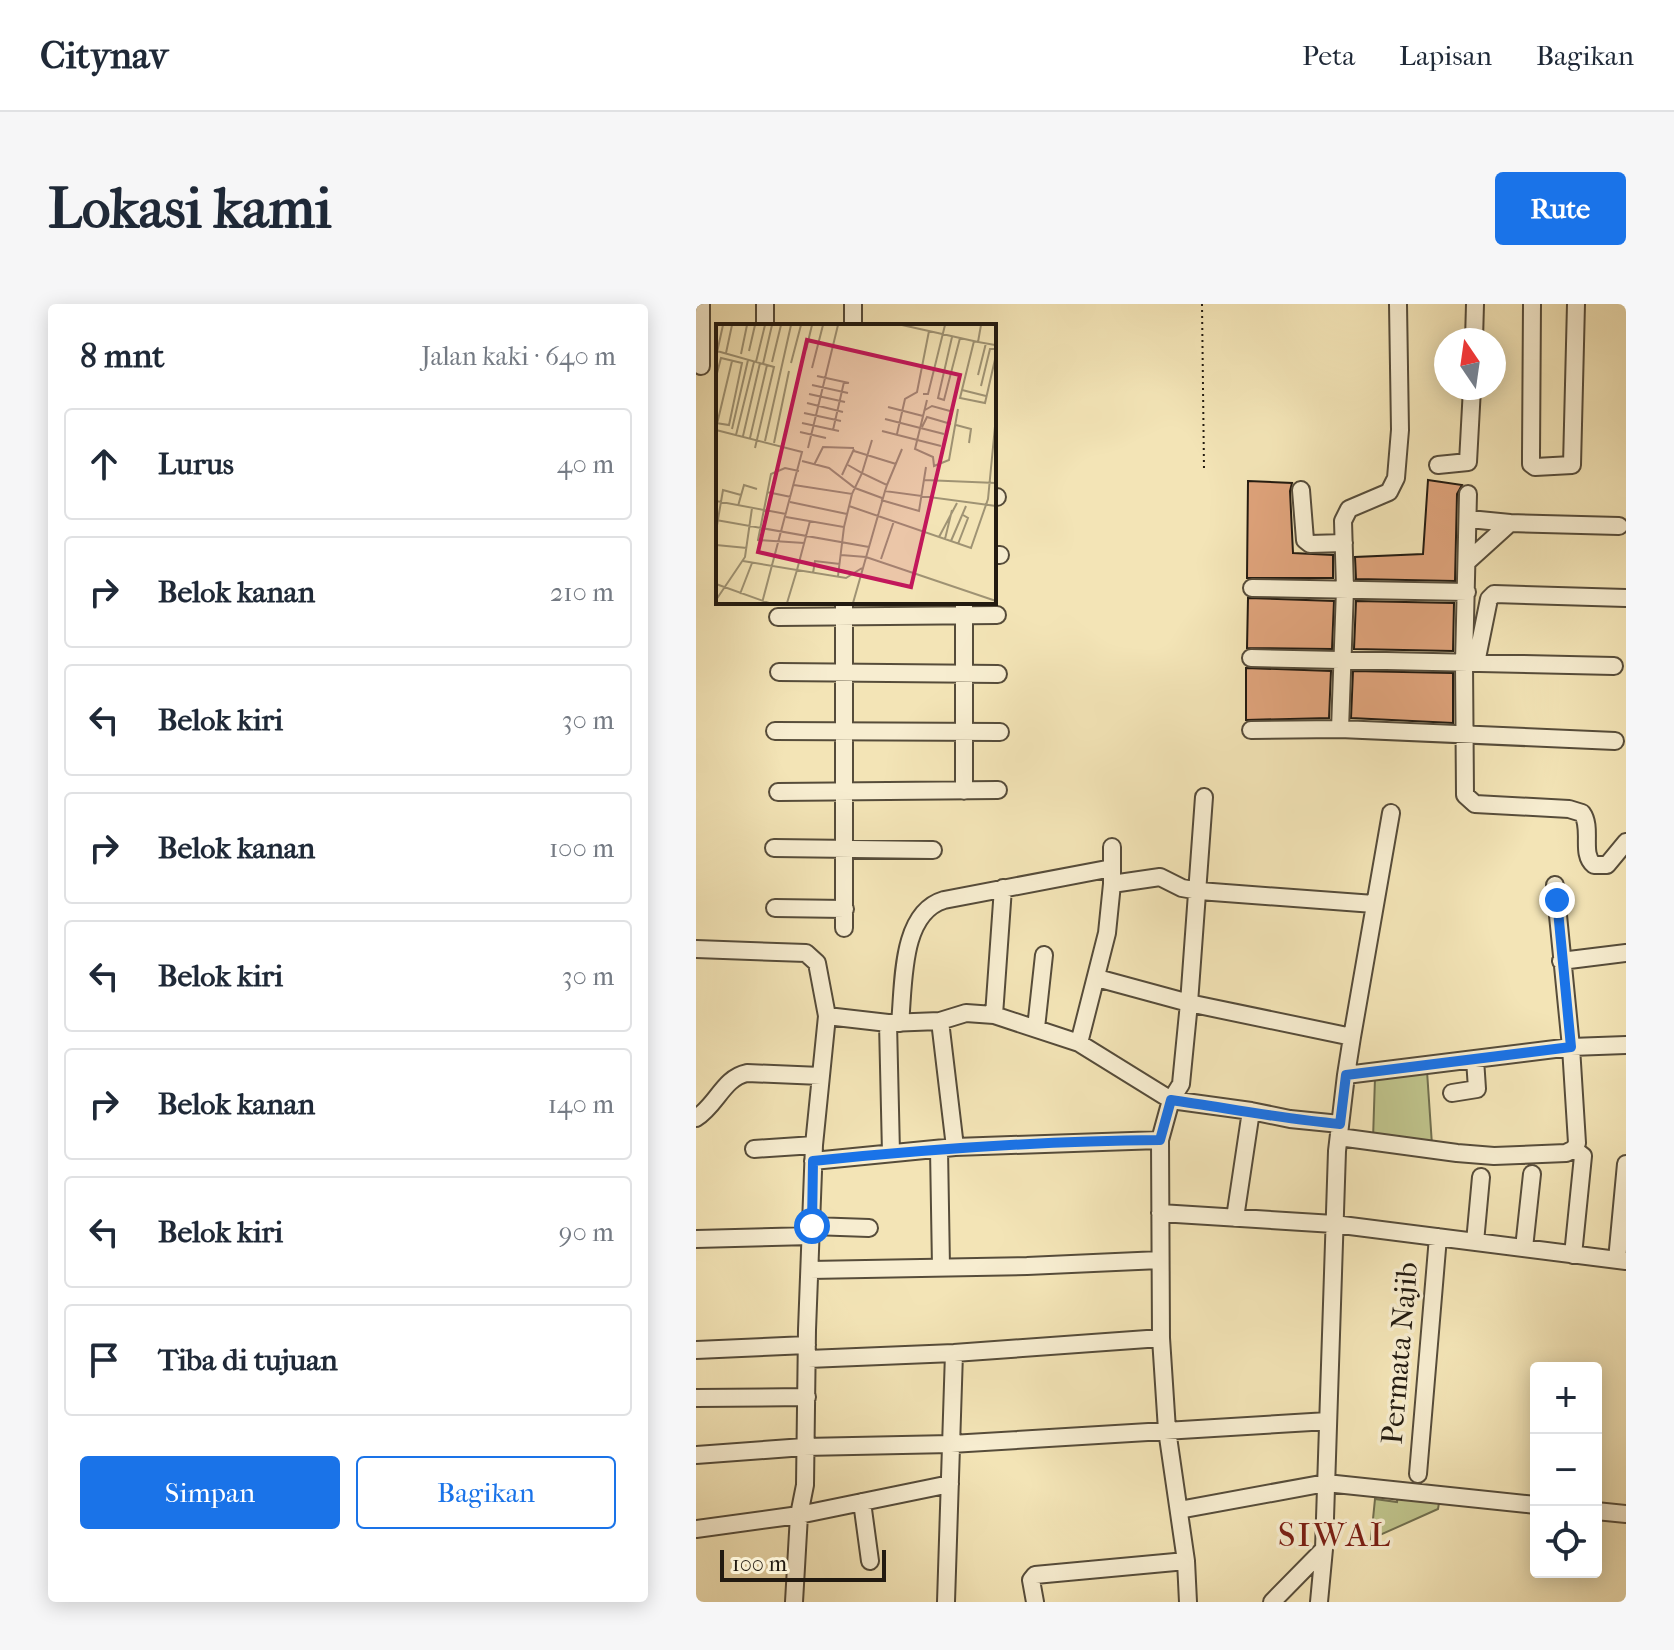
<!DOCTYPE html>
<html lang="id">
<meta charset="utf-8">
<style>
body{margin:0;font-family:"IM FELL French Canon",serif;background:#f6f6f7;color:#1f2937}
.controls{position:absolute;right:24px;bottom:24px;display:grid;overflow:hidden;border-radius:8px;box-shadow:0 4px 20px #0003}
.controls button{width:72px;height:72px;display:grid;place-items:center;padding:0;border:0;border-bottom:2px solid #e0e1e3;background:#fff;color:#1f2937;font:40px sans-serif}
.compass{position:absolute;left:738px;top:24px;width:72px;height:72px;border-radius:50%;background:#fff;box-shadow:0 4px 20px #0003;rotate:347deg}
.scale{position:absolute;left:24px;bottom:20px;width:166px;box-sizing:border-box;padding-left:8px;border:4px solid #221a10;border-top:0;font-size:22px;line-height:28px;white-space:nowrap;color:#221a10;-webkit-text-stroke:6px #f7edd0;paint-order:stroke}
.stop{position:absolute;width:24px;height:24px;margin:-18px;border:6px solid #1a73e8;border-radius:50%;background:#fff}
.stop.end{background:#1a73e8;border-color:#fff;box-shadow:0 2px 8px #0008}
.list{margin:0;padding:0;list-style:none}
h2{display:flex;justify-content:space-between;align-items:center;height:104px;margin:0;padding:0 32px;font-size:34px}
h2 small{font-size:26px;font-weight:400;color:#747a83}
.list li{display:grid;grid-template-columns:52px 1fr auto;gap:24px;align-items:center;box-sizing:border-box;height:112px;margin:0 16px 16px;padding:0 16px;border:2px solid #e0e1e3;border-radius:8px}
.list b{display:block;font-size:30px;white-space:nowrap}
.list em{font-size:26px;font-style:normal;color:#747a83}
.actions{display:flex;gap:16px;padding:24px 32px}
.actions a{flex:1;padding:18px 0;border:2px solid #1a73e8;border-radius:8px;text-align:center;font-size:28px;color:#1a73e8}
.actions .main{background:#1a73e8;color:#fff}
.icon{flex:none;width:44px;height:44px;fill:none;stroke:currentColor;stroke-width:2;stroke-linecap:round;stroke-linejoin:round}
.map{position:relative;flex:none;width:930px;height:1298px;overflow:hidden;border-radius:8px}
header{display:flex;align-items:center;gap:48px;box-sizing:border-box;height:112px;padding:0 40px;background:#fff;border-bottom:2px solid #e0e1e3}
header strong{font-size:38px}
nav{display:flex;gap:44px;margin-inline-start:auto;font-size:28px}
.intro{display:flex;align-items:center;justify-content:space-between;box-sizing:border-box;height:192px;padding:0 48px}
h1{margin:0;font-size:56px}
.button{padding:20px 36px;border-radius:8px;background:#1a73e8;color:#fff;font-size:28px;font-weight:700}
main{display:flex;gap:48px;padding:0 48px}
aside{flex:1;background:#fff;border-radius:8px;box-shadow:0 4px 20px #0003}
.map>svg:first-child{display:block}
.green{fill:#bfc38b;stroke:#706e4e;stroke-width:2}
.building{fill:#dfa37b;stroke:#221a10;stroke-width:2}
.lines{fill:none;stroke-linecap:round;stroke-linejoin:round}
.minor-casing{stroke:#564c3a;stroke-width:20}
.path{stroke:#221a10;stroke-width:2;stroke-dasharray:2 4;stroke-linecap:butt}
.minor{stroke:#f7edd0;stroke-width:16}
.route{stroke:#1a73e8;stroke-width:10}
.labels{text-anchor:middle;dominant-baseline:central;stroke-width:7;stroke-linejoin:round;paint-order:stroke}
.street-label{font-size:30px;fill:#221a10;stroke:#f7edd0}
.quarter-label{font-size:34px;letter-spacing:2px;fill:#7a1f14;stroke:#f7edd0}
.inset-road{fill:none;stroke:#9f9374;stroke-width:2}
.view{fill:#c2185b;fill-opacity:0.15;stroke:#c2185b;stroke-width:4}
.inset-edge{fill:none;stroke:#221a10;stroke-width:4}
</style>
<header>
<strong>Citynav</strong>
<nav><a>Peta</a><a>Lapisan</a><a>Bagikan</a></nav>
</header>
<div class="intro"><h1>Lokasi kami</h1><a class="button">Rute</a></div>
<main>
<aside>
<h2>8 mnt<small>Jalan kaki · 640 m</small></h2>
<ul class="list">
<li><svg class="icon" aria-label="ahead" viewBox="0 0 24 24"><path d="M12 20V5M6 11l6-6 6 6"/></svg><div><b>Lurus</b></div><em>40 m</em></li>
<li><svg class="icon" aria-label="right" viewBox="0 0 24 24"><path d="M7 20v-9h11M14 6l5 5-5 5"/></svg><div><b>Belok kanan</b></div><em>210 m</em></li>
<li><svg class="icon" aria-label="left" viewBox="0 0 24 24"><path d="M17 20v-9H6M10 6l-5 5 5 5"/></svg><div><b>Belok kiri</b></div><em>30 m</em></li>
<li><svg class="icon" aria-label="right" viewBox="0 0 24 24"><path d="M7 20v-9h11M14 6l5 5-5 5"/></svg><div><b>Belok kanan</b></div><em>100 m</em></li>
<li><svg class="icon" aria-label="left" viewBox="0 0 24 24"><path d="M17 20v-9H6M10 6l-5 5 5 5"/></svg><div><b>Belok kiri</b></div><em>30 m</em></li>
<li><svg class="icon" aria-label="right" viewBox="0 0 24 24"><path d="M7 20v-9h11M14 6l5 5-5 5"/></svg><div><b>Belok kanan</b></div><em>140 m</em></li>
<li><svg class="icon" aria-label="left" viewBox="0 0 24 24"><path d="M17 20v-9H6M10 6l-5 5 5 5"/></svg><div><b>Belok kiri</b></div><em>90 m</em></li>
<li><svg class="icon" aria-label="arrive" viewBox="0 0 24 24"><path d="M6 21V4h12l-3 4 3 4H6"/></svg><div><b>Tiba di tujuan</b></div></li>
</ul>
<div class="actions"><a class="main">Simpan</a><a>Bagikan</a></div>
</aside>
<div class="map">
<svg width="930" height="1298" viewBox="0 0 930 1298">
<rect width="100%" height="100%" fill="#f3e4b6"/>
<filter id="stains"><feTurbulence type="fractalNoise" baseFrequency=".0025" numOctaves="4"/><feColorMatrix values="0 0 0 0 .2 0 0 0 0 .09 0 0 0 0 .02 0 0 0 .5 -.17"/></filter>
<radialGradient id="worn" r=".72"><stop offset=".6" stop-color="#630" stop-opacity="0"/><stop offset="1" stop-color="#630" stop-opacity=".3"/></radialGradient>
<path class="green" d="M731 767 736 841 677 835 679 774Z
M702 1190 744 1193 742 1205 675 1235 679 1195 701 1198Z"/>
<path class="building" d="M732 176 766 181 761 190 759 277 660 275 659 253 727 250Z
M552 177 596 179 594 187 597 249 637 251V274H551Z
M552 294 638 297 636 345 551 344Z
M660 297 758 299 757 347 658 345Z
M550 364 635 367 633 414 550 416Z
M657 367 757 369V419L655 414Z"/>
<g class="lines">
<g class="minor-casing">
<path id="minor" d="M836 0 835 151V160L839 163 876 161 880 0
M69 22V0
M157 22V0
M778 36 779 0
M5 62V0
M742 161 772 158 776 84
M605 186 609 236 614 240 648 239
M772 190 768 359 769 491 779 500 873 505 886 509C897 524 884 550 898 561H911L930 538
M298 193H301
M773 215 814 219
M298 251H304
M772 257 814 219 923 222
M556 284 771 288
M148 298V624
M268 298V487
M82 313 301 311
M555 354 918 362
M780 359 793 295 798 290 930 294
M83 368 302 370
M644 425 649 285 647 217 653 205 693 188 700 174 704 126 702 0
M555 426 644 425 919 437
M79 427 304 428
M82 488 302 486
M78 544 237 546
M416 580 464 573 486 584 503 587 678 600
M79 604 149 605
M0 645 110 649 121 659 131 712 118 841 111 1026 109 1181 103 1211 98 1298
M865 657 930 649
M401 674 493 699 508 493
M298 711 307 584
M131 712 192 719 244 717 270 709 298 711 383 739 475 796 555 807 594 815 644 820
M244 717 259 843
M192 719 195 849
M204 719C208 681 204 609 248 596L416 564
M340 724 348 651
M656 733 695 509
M383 739 411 629 416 580V543
M756 789 781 785 779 755
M0 814C21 801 27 774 51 769L125 772
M643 833 761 849 798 852 870 849 878 845 881 839 875 743 859 581
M464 836 465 1034
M58 845 118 841
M243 845 245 963
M117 857 259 843 464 836 475 796 485 780 493 699 656 733 650 771
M464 909 638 920 930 957
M539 914 555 807
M116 922 173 924
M0 935 115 932
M779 938 785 873
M828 944 836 870
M877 951 887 852 878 845
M921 956 930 860
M114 966 331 962 464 956
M0 1046 111 1041
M112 1055 258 1049 465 1034 471 1126 490 1257 492 1298
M0 1094 111 1093
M0 1151 108 1143 255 1140 632 1117
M722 1170 742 933
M166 1198 174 1257
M483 1206 630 1179 840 1201
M900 1207 930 1210
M0 1225 103 1211 254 1180
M250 1298 258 1049
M339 1298 335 1276 339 1271 490 1257
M576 1298 628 1245
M623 1298 628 1245 641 847 650 771 875 743 930 741"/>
</g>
<path class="path" d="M506 0 508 166"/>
<use href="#minor" class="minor"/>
</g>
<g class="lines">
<path class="route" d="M116 922 117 857C233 845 348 837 464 836L475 796C531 804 587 815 644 820L650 771 875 743 861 596"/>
</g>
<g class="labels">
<g class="street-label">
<text transform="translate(704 1049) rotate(-85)">Permata Najib</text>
</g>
<g class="quarter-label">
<text x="639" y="1231">SIWAL</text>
</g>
</g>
<g transform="translate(20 20)">
<rect width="280" height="280" fill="#f3e4b6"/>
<path class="inset-road" d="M186 1 262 18M265 1 262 18 279 21M236 13 222 74 228 76 244 14M258 17 244 74 269 79 280 31M90 26 96 1M1 27 58 43 39 124M33 27 39 1M10 29 16 1M25 30 31 1M0 33 7 1M40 38 49 1M56 38 65 1M75 39 85 1M47 40 56 1M96 44 107 1M262 51 270 19M101 52 133 59M0 53 5 34 26 39 13 101 0 99M96 61 132 69M265 62 274 25H280M246 66 270 72M93 70 129 78M207 70H212L229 1M211 76 199 125 217 133 218 142 233 136 242 85M91 79 127 88M172 83 207 92M209 86 216 82 234 87M88 89 125 97M169 95 228 110M86 99 123 107M1 100 16 37M240 101 255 105 253 119M206 103 211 93 235 100M16 105 32 36M0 106 86 128 46 279M117 106 128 58M166 107 225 122M84 108 110 114M181 110 189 75 201 68 213 7M20 111 38 38M27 112 44 39M34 114 51 41M49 117 75 1M58 119 73 47M92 124 122 1M138 127 180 140M86 137 113 144 139 164 166 174M98 141 107 123 138 124M132 141 146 149 156 116M126 151 138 125M208 156 280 159M78 161 136 170 146 149 171 161 169 167M171 161 186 125M51 168 75 173M165 176 203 187 210 143M0 177 70 190M74 178 131 190M22 182 28 161 41 165M133 182 255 224 272 175 280 92M70 193 128 203 122 252M0 196 153 223M94 197 81 246 130 254 146 244M128 203 136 170M0 207 7 166 25 171M223 213 241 179M229 215 236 186M41 216 88 219M42 216 55 150 69 144 83 147M235 217 250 182M242 220 252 194 247 191M0 221 31 224M125 231 150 233 280 277M165 235 178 197M27 237 81 246 71 279M97 249 99 237 124 240M0 260 53 279M24 270 36 239M0 276 29 233 36 184M137 279 169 167 280 182"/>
<path class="view" d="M91 16 244 51 195 263 42 228Z"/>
<rect width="280" height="280" class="inset-edge"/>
</g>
<rect width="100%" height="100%" filter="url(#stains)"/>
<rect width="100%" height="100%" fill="url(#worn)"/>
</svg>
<div class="controls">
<button>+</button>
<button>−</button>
<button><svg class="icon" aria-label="locate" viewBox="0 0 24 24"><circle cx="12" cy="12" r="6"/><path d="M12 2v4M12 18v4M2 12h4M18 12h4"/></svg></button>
</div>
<svg class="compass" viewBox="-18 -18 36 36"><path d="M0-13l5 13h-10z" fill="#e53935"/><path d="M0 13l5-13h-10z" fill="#747a83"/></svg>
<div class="scale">100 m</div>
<div class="stop" style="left:116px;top:922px"></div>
<div class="stop end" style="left:861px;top:596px"></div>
</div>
</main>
